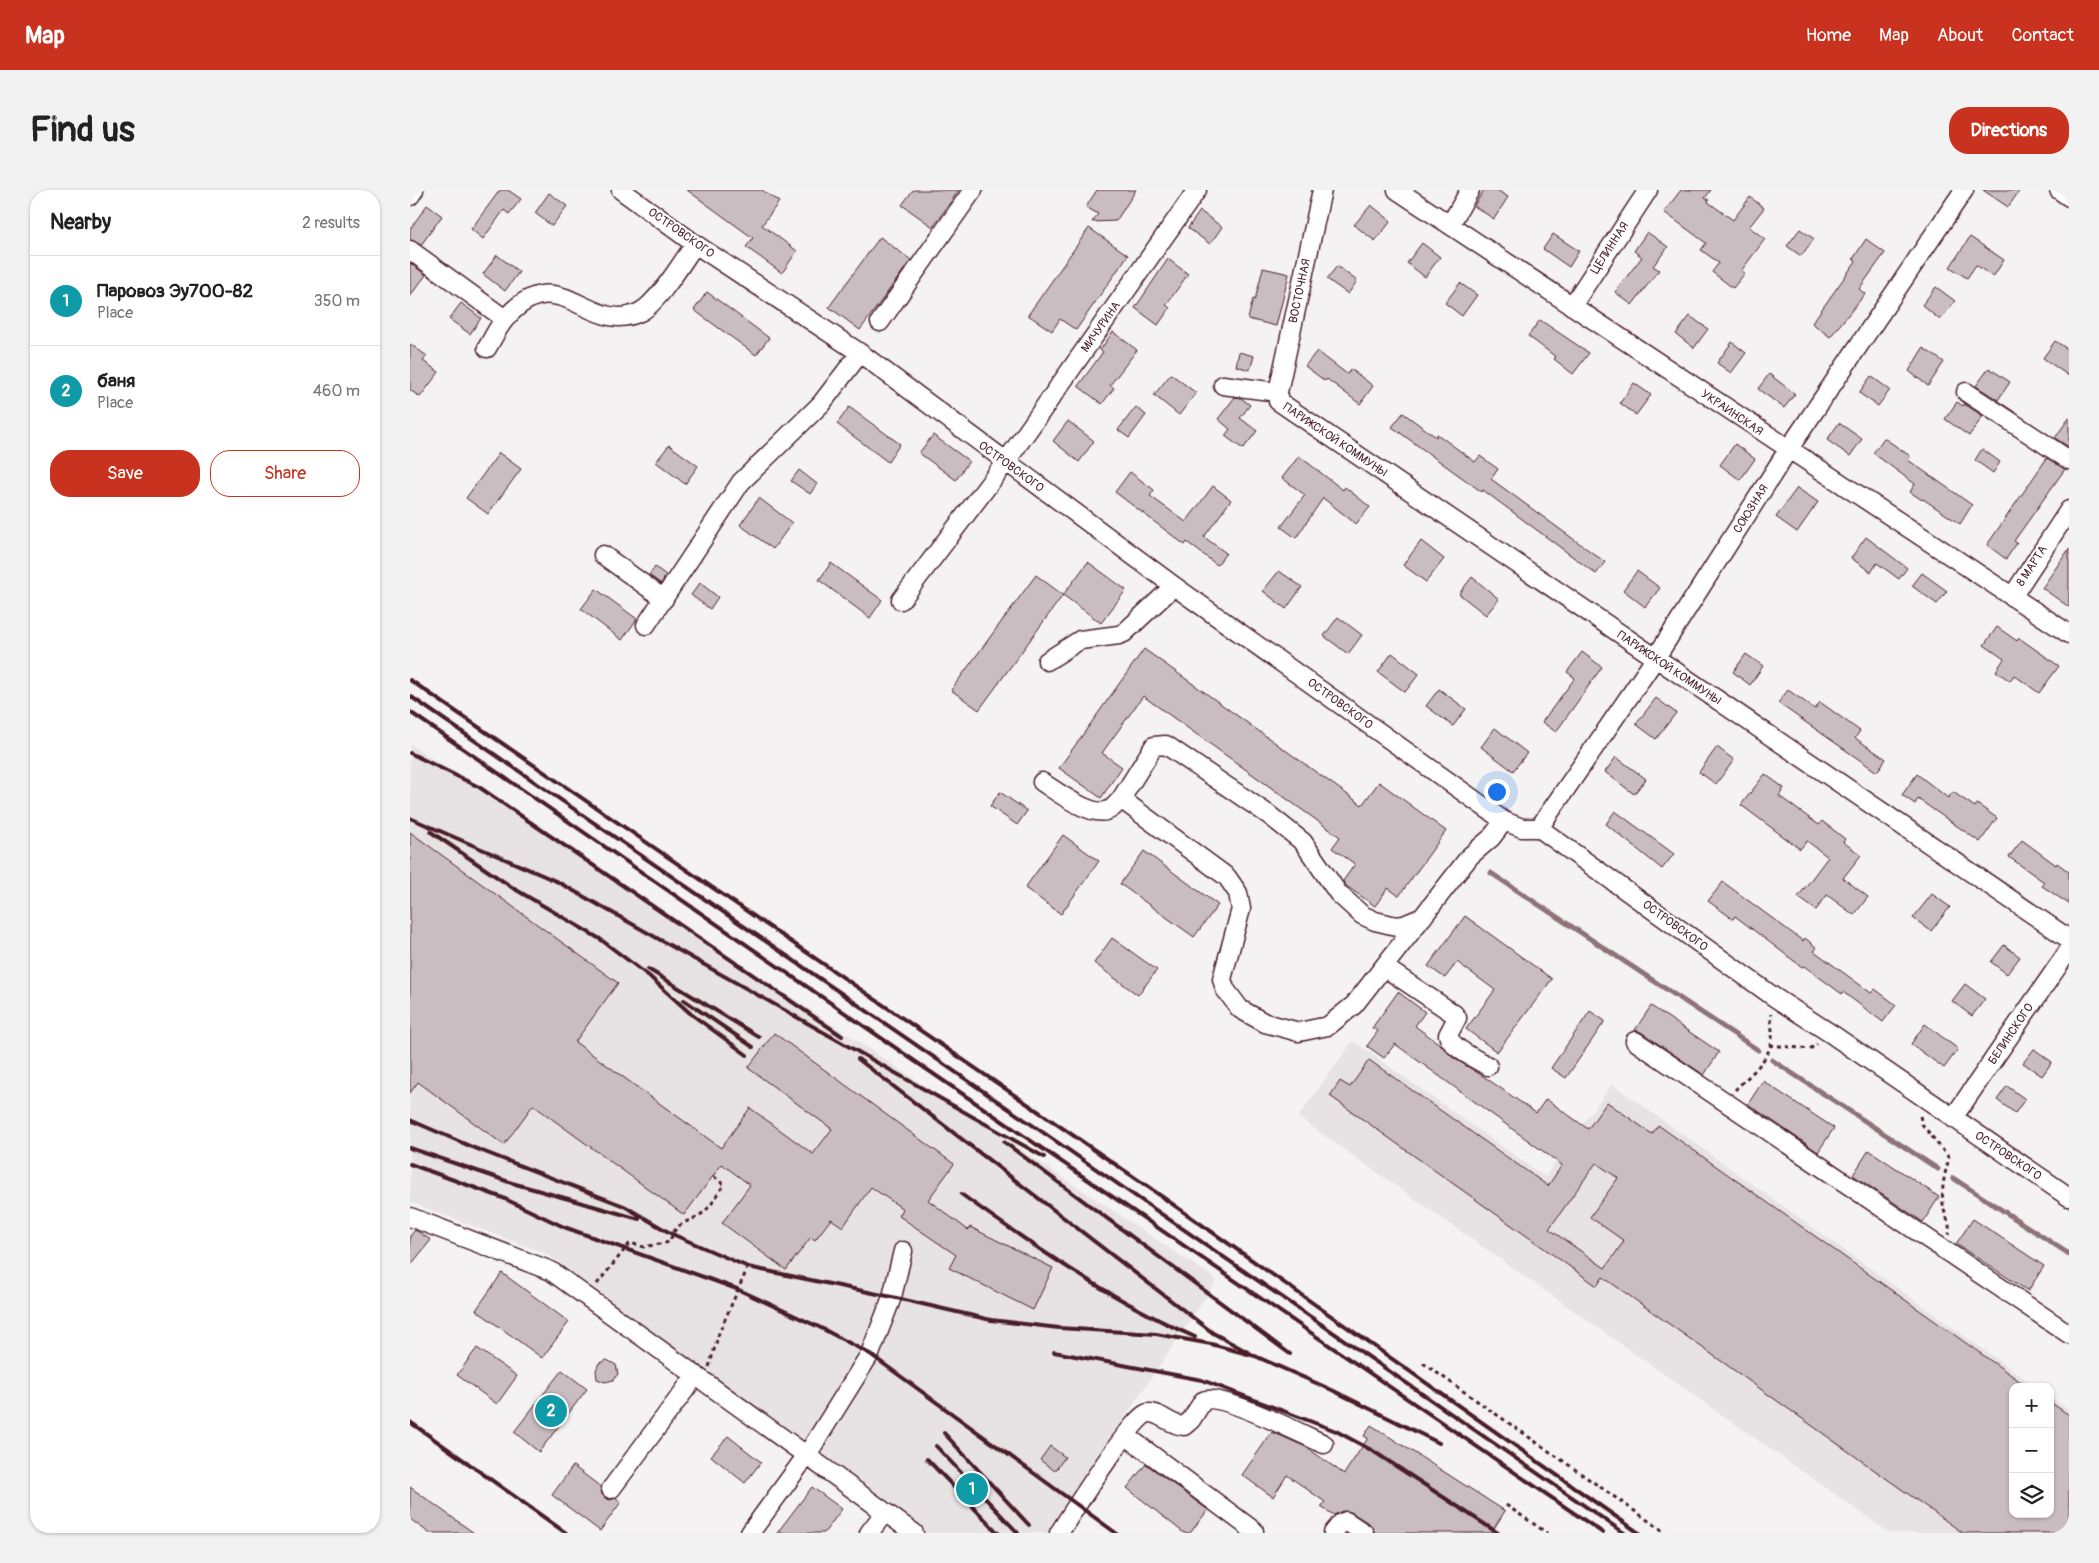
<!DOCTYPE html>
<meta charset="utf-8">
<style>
body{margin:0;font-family:Pangolin,sans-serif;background:#f2f2f2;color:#222}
.controls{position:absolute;right:15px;bottom:15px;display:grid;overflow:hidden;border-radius:10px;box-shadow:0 1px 4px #0004}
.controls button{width:45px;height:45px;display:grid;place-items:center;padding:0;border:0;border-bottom:1px solid #e0e0e0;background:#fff;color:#222;font:25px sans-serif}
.you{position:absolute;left:1086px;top:601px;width:18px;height:18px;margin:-12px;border:4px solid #fff;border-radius:50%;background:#1a73e8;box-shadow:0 0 0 8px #1a73e833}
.badge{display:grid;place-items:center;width:32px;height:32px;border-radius:50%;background:#c8321e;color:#fff;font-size:16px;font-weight:700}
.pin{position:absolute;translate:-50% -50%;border:2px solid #fff;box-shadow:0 1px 5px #0006}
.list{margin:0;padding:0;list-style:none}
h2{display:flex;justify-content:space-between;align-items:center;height:65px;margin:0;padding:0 20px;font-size:21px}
h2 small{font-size:16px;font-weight:400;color:#767676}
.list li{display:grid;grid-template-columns:32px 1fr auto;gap:15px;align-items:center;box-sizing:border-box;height:90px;padding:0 20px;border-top:1px solid #e0e0e0}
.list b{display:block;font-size:19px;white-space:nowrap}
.list p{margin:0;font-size:16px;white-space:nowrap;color:#767676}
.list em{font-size:16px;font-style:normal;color:#767676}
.actions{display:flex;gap:10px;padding:15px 20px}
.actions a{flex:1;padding:11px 0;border:1px solid #c8321e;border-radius:20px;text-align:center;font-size:18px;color:#c8321e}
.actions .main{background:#c8321e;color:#fff}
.icon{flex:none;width:28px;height:28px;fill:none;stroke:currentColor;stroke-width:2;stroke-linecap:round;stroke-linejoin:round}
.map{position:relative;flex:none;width:1659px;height:1343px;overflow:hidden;border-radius:20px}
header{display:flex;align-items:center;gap:30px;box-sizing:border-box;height:70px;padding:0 25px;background:#c8321e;color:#fff}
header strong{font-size:24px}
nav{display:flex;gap:28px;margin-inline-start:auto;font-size:18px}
.intro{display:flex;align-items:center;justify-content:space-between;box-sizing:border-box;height:120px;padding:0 30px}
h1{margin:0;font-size:35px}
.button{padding:12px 22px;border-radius:20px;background:#c8321e;color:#fff;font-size:18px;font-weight:700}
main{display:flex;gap:30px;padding:0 30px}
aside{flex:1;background:#fff;border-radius:20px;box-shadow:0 1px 4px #0004}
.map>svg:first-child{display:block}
.built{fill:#e7e2e3}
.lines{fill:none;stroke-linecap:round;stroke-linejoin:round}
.stream{stroke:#8d727a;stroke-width:5}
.building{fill:#cabdc1;stroke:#4a1f2b;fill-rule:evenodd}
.minor-casing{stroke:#4a1f2b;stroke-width:21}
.path{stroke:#4a1f2b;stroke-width:3;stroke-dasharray:4 4;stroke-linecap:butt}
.minor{stroke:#fff;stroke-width:18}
.rail{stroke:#4a1f2b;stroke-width:4}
.labels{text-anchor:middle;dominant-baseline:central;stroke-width:4;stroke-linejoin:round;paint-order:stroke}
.street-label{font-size:12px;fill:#4a1f2b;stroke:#fff}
</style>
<header>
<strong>Map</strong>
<nav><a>Home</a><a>Map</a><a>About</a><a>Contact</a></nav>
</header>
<div class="intro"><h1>Find us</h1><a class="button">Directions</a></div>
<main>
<aside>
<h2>Nearby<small>2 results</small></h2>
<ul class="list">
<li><span class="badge" style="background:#0f9aa8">1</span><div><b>Паровоз Эу700-82</b><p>Place</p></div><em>350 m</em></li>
<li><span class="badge" style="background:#0f9aa8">2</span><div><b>баня</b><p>Place</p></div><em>460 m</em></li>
</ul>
<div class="actions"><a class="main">Save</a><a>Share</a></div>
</aside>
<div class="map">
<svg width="1659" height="1343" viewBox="0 0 1659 1343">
<rect width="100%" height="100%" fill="#f4f2f2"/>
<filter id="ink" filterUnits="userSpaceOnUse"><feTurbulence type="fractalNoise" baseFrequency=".02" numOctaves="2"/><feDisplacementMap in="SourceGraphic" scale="10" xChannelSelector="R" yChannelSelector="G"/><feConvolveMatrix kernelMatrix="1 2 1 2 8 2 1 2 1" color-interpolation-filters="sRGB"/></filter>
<g filter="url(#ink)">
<path class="built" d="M0 554 807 1090 637 1343H517L137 1064 0 1012Z
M943 851 1135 987 1202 894 1626 1197H1603V1324H1640V1207L1659 1220V1343H1480L888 927Z"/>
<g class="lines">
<path class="stream" d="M1081 683 1348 860
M1362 870 1528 979
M1543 988 1659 1064"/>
</g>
<path class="building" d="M90 0H98L111 9 99 24 94 20 73 49 61 39Z
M277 0H352L369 12 352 35 387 61 372 83 336 57 343 48Z
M503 0H549L523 37 492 15Z
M687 0H726L706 31 682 32 688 24 676 17Z
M1074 0H1087L1098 7 1084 29 1064 16Z
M1271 0H1301L1295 8 1299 10 1298 12 1323 30 1340 7 1354 18 1339 37 1355 49 1331 81 1335 83 1323 98 1302 82 1309 73 1291 60 1296 53 1254 22Z
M1573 0H1610L1598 17Z
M139 3 157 16 142 36 125 23Z
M17 15 32 26 11 55 0 50V39Z
M961 15 981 31 965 51 944 35Z
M790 21 812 37 800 54 778 38Z
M679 38 718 65 666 140 650 129 642 141 618 125Z
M1390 39 1404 49 1391 66 1377 56Z
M1237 42 1258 57 1243 76 1249 80 1222 115 1205 102 1232 67 1224 61Z
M1143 44 1169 61 1159 77 1133 59Z
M470 47 501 70 450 140 419 117Z
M1560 47 1594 70 1583 87 1566 75 1557 88 1540 77Z
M1456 49 1475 63 1449 99 1455 104 1420 147 1402 133 1446 71 1443 69Z
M1012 53 1030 67 1015 87 997 73Z
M87 65 109 82 95 101 73 84Z
M758 69 778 84 756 115 760 118 748 135 725 118Z
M0 73 16 85 0 106Z
M927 76 947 91 938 104 917 89Z
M853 78 879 84 866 136 838 129 843 109 845 110Z
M1050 93 1067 105 1052 126 1035 113Z
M1526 97 1545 111 1530 130 1512 115Z
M297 102 359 148 346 165 284 120Z
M51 113 71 128 60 144 39 129Z
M1280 126 1298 139 1284 158 1266 144Z
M1130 130 1179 163 1163 184 1144 169 1146 167 1118 146Z
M703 142 727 160 700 195 704 198 692 214 668 196 693 162 690 160Z
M1645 151 1659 160V186L1633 168Z
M1322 152 1336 163 1321 183 1307 173Z
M0 154 17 166 13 171 29 182 10 207 0 200Z
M1513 158 1534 172 1518 196 1499 181Z
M907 161 937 184 941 179 963 196 950 214 917 189 915 191 895 176Z
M829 162 844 166 840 180 826 176Z
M1579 178 1600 192 1588 210 1566 196Z
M761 184 786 203 769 225 744 205Z
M1359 184 1385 204 1374 218 1348 199Z
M1461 186 1480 200 1468 216 1449 203Z
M1224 193 1241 205 1226 225 1210 213Z
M825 207 831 208 840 215 830 228 847 241 833 259 815 246 820 239 808 229Z
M1547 212 1553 216 1554 214 1573 226 1559 246 1535 229Z
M439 217 490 254 478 272 427 234Z
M726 217 736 225 719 248 708 240Z
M993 223 1026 247 1027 244 1065 272 1070 266 1088 279 1081 289 1195 372 1186 384 1073 300 1072 302 982 237Z
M1659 228V257L1645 248Z
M658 231 684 251 669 272 643 251Z
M1429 233 1452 249 1440 266 1417 250Z
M523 245 559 271 546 290 509 263Z
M1474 248 1500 266 1498 270 1562 315 1550 334 1513 309 1512 310 1500 302 1505 294 1463 263Z
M1325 254 1345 269 1330 290 1310 275Z
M259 255 288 276 275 294 246 272Z
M1572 259 1590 272 1583 283 1565 270Z
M89 263 111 279 78 324 56 308Z
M889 266 933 300 935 297 960 317 946 334 913 308 886 348 871 337 895 305 872 288Z
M1637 268 1655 279 1604 351 1607 353 1596 369 1577 355Z
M389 280 407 294 400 304 381 291Z
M720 282 744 300 740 306 776 332 803 296 821 310 794 347 816 363 807 375 777 352 775 355 705 302Z
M1387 298 1408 312 1387 342 1366 327Z
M349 308 382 333 363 359 330 335Z
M1456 347 1497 378 1489 389 1467 373 1461 382 1441 368Z
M1011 351 1034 369 1016 392 993 375Z
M1659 359V417L1632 398Z
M678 372 716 400 691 433 653 405Z
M421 373 472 410 460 428 409 390Z
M245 377 256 385 251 394 239 385Z
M869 381 892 397 876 419 853 401Z
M1227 381 1250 398 1235 417 1213 400Z
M1512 383 1537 401 1527 414 1502 396Z
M626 385 653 405 569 520 541 500Z
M1062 387 1089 409 1076 425 1049 404Z
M290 393 308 407 300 419 281 405Z
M186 399 227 429 212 450 171 419Z
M928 427 952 445 938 464 914 446Z
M1587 437 1607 451 1609 448 1649 476 1629 503 1604 485 1600 491 1586 481 1594 469 1574 455Z
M734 459 952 615 969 592 1036 641 989 706 978 698 965 716 935 695 933 691 945 674 922 658 930 647 733 506 692 563 712 577 691 608 649 578Z
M1172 462 1192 477 1146 542 1132 532 1165 488 1157 482Z
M982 463 1009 484 995 502 968 482Z
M1336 464 1353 476 1340 495 1323 482Z
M1029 499 1056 519 1043 536 1016 516Z
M1378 500 1405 519 1410 512 1450 541 1445 548 1476 569 1467 582 1368 513Z
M1246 508 1266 523 1246 549 1226 534Z
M1085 538 1117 563 1103 581 1071 557Z
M1307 557 1324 570 1306 594 1289 582Z
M1206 567 1236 589 1224 604 1195 582Z
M1355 584 1374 598 1369 606 1409 635 1412 631 1435 649 1433 652 1451 665 1433 688 1458 707 1444 725 1417 705 1406 720 1388 707 1418 667 1397 651 1390 659 1331 615Z
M1507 584 1538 608 1543 602 1565 617 1567 614 1587 628 1570 652 1508 609 1505 614 1492 605Z
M590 602 617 621 607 635 580 616Z
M1205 621 1264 664 1252 679 1196 634Z
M0 642 208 793 165 852 311 958 340 918 403 964 422 939 338 878 364 843 544 974 518 1010 558 1040 560 1037 643 1078 623 1120 539 1078 546 1065 489 1026 493 1019 461 997 433 1037 421 1029 405 1050 401 1047 376 1080 312 1033 340 995 312 974 274 1025 123 915 94 955 8 892 0 903Z
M653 645 689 671 651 724 615 698Z
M1612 650 1646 675 1647 673 1659 682V714L1632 696 1634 692 1599 667Z
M734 661 808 715 784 747 710 694Z
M1313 692 1393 751 1395 748 1407 758 1404 761 1461 803 1465 799 1486 815 1473 832 1433 802 1432 804 1394 776 1392 777 1325 726 1323 729 1298 711Z
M1522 704 1540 717 1521 741 1503 728Z
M1055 726 1142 789 1087 862 1056 839 1085 800 1047 772 1035 788 1018 776Z
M702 748 747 780 728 805 684 773Z
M1594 755 1610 767 1597 784 1581 772Z
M1555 794 1575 809 1562 826 1542 811Z
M988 802 1015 822 1005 836 1031 855 1042 867 1073 886 1126 923 1136 909 1178 939 1197 912 1242 944 1248 935 1618 1197H1603V1324H1640V1212L1659 1225V1343H1553L1193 1087 1187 1096 920 906 930 891 940 897 959 870 1138 996 1152 975 985 854 974 868 957 856 968 841 962 838ZM1186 973 1208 988 1180 1027 1214 1051 1195 1078 1139 1039Z
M1241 816 1309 862 1294 885 1231 842 1225 840Z
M1180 821 1195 831 1156 888 1141 878Z
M1515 834 1548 859 1534 878 1501 854Z
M1624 859 1642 872 1632 886 1613 873Z
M1353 891 1424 938 1408 962 1338 914Z
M1597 896 1615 909 1605 923 1587 910Z
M1459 960 1529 1007 1513 1032 1443 985Z
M1563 1029 1634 1076 1618 1101 1546 1054Z
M5 1040 21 1050 0 1076V1046Z
M92 1083 159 1132 132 1168 66 1120Z
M67 1158 107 1186 87 1214 47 1185Z
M197 1170 206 1175 208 1184 203 1190 195 1192 187 1189 186 1180 189 1173Z
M152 1180 177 1199 129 1262 104 1242Z
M961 1235 1095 1321 1081 1343H965L960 1334 941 1322 932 1321 924 1325 911 1317 915 1312 877 1285 863 1307 832 1285 862 1242 896 1257 934 1284 958 1248 954 1246Z
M318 1246 351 1272 335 1293 301 1266Z
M640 1256 655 1267 645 1281 630 1270Z
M736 1274 798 1320 780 1343H774L717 1298Z
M163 1276 191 1297V1303L195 1308 200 1310 206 1308 211 1312 190 1341 142 1305Z
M0 1297 64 1343H19L0 1329Z
M402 1297 432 1319 414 1343H367Z"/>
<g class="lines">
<g class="minor-casing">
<path id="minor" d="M211 0 285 54 450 163 764 396 1094 631 1112 638H1129L1364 807 1423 845 1659 1007
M912 0 868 202V211L1659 749
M987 0 1659 444
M1649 0 1659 7
M0 6 4 0
M1040 35 1060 0
M0 60 95 129
M1162 116 1238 0
M470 132 563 0
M77 158C83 148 88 137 95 129 149 66 178 147 230 122 248 113 273 71 285 54
M813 195 868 202
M1556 202 1659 270
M193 365 254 409
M1602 407 1659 320
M491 410 595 273 787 0
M236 435 331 292 411 214 450 163
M637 471 670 450 709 445 714 443 764 396
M632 592C646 601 679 626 696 621 702 620 706 614 711 609
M1129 638 1245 469 1378 260 1554 0
M1013 727 994 735 986 736 965 731 952 725 928 703 893 652 859 625 756 555 744 556 711 609 817 687 828 703 831 719 812 789 815 799 830 819 855 833 889 842 918 836 944 815 1060 666 1081 648 1094 631
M974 777 1044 824 1047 828 1038 845C1040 857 1067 870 1078 876
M1225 851 1659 1144
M1543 928 1659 760
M0 1027 141 1081 504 1343
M715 1245 844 1341
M201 1299 286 1185
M340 1343 397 1265 460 1164 482 1107 493 1061
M459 1343 475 1322
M649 1343C660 1326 725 1223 738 1223 750 1222 761 1236 774 1236L781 1230 793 1211C809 1202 894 1245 914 1254
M923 1343 931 1333 936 1331 954 1343"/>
</g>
<path class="path" d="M1360 855 1400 859 1407 854
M1325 900C1338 886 1361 869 1362 848 1363 840 1360 832 1361 824
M1510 926 1512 934 1539 968C1535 983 1531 998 1533 1014 1534 1026 1541 1031 1539 1045
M187 1094 220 1053 234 1057 260 1052C265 1029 281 1034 295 1021 303 1014 308 1003 314 995L303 986
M1013 1173 1256 1343
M299 1177 309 1143 338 1077
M1096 1315 1137 1343"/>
<use href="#minor" class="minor"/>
<path class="rail" d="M0 490 734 994 1229 1343
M0 506 1214 1343
M0 522 506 872 1193 1343
M0 563 69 597 432 846
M0 628 148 692 634 967
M21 642 103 698 190 749 239 786 281 824 337 865
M238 779 349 847
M274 810 343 857
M448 869 803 1143 845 1166 922 1200 1029 1253
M0 930 62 957 214 1016 262 1044 338 1077 482 1107 581 1130 649 1138 746 1144 801 1154 845 1166
M594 952 880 1164
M0 958 102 993 229 1029
M0 974 93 1008 154 1037 327 1099 411 1138 460 1164 706 1343
M551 1004C623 1056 703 1111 785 1147
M644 1162 792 1190 926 1241 963 1261 1088 1343
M0 1232 156 1343
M534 1243 619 1335
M526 1256 608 1343
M517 1269 588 1343"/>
</g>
</g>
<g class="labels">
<g class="street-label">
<text transform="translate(271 43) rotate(35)">ОСТРОВСКОГО</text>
<text transform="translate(1200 58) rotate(-57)">ЦЕЛИННАЯ</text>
<text transform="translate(890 101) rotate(-78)">ВОСТОЧНАЯ</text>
<text transform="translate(691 137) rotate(-55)">МИЧУРИНА</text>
<text transform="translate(1322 223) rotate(34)">УКРАИНСКАЯ</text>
<text transform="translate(925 250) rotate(34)">ПАРИЖСКОЙ КОММУНЫ</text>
<text transform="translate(601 277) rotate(36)">ОСТРОВСКОГО</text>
<text transform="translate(1341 319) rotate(-58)">СОЮЗНАЯ</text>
<text transform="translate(1622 376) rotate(-57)">8 МАРТА</text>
<text transform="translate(1259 478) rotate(34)">ПАРИЖСКОЙ КОММУНЫ</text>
<text transform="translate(930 514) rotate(36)">ОСТРОВСКОГО</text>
<text transform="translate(1265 736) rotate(36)">ОСТРОВСКОГО</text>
<text transform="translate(1601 844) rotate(-56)">БЕЛИНСКОГО</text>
<text transform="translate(1598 966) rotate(34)">ОСТРОВСКОГО</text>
</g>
</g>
</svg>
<div class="controls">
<button>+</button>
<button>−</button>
<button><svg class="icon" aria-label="layers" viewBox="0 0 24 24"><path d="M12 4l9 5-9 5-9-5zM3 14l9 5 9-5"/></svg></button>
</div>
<div class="you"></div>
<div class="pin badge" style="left:562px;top:1299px;background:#0f9aa8">1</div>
<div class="pin badge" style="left:141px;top:1221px;background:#0f9aa8">2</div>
</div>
</main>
